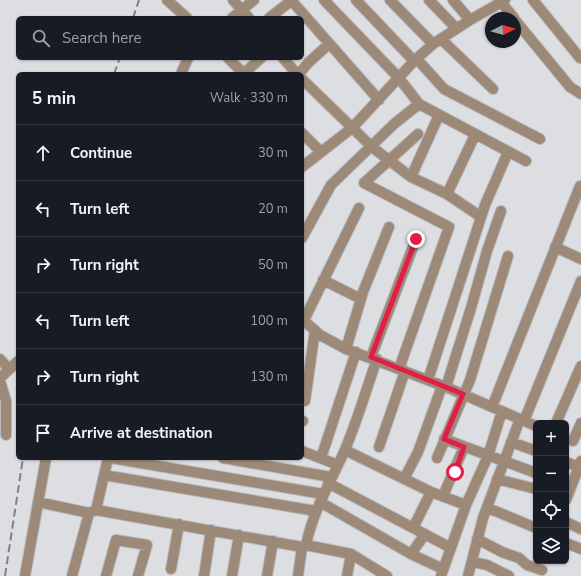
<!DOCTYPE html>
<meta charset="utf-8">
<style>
body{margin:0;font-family:"Nunito Sans",sans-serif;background:#242831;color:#f1f3f6}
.controls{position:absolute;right:12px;bottom:12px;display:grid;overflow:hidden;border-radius:6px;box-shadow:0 1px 3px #0004}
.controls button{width:36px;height:36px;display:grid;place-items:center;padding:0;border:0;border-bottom:1px solid #363941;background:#171b24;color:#f1f3f6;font:20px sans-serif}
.compass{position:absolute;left:485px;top:12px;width:36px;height:36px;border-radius:50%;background:#171b24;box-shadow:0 1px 3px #0004;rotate:84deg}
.stop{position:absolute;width:12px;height:12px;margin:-9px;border:3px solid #e11d48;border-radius:50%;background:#fff}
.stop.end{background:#e11d48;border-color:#fff;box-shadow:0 1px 4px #0008}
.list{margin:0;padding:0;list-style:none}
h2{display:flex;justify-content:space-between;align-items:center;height:52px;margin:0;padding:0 16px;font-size:17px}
h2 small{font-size:13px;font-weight:400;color:#9ea1a6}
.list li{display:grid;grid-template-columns:26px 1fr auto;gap:12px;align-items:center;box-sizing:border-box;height:56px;padding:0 16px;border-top:1px solid #363941}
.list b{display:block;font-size:15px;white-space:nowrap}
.list em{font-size:13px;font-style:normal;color:#9ea1a6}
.icon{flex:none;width:22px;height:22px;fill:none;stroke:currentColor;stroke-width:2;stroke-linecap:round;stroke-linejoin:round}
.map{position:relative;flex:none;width:581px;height:576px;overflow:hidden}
.search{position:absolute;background:#171b24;box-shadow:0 1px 3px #0004;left:16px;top:16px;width:288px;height:44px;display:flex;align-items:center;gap:10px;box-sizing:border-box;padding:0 14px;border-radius:6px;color:#9ea1a6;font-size:15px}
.panel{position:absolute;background:#171b24;box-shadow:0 1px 3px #0004;left:16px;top:72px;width:288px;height:388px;border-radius:6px}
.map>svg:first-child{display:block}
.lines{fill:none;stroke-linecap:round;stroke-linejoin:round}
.minor-casing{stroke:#b9babe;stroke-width:12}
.minor{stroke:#9c8978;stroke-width:10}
.rail{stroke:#808183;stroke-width:2;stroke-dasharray:8 4;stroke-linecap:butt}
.route{stroke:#e11d48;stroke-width:5}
</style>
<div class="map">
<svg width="581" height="576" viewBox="0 0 581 576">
<rect width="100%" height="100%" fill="#dddee2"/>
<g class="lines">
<g class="minor-casing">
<path id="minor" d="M167 0 187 18
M233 0 249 18
M291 0 379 100
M324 0 399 78 419 104 526 161
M356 0 414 61
M390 0 433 44
M429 0 456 28
M453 0 470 20
M533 0 580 58
M501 2 514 18
M232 18 254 0
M269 18 291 1
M515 20 570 87 581 94
M441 39 493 89
M228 58 244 74
M283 58 297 74
M417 59 444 89 540 139
M181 74 188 58
M243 74 261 58
M299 74 308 63 329 44
M302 79 372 147 411 177 447 194
M302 133 321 152
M475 135 447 194 481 217
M302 167 352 128 414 61 433 44 470 20 505 0
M411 177 439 115
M302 238 331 185 394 124 419 104
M555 247 581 259
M323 280 361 299
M302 319 320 335 346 349 446 387 536 426
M304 320 359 208
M346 349 363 292 389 227
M371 357 416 239
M0 359 9 369
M399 369 449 227 364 183 418 134
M0 378 18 361
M428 380 485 205 508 152
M0 381 6 401V435
M446 387 471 308 487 251 501 211
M305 401 315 330
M492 407 580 186
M302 421H303
M524 421 581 281
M556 423 581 366
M444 439 536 473
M573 441 581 423
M511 442 536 451
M379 447 405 371
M345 450 431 492 466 505
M302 451 338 465
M111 458 323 494
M223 458 331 477
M321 458 356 352
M437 458 470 380 508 256
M566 462 579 467
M104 475 316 511
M404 479 418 452 442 386
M497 479 536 489
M328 483 451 548
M443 496 464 447
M566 500 581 461
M38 502 89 513
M320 502 411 554 443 569
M488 508 536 528
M96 510 302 547
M566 522 581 529
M413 528 431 492
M477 539 502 552 519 558 527 565 542 570
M566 543 581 549
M306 545 351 554 387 576
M411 554 425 534
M473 562 487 565 509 576
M171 569 179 524
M25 576 46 458
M72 576 89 513 96 510 108 458
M106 576 116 540 147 545 138 576
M204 576 211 530
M232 576 239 535
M267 576 273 541
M298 576 302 547 306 545C313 511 330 483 344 452 357 422 366 390 377 359
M347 576 351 554
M441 576 466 505 488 456 502 411
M468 576 483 518 520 419"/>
</g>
<use href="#minor" class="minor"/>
<path class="rail" d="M133 18 139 0
M114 74 120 58
M5 576 23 458"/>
</g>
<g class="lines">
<path class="route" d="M416 239 371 357 463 394 444 439 464 447 455 472"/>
</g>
</svg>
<div class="controls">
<button>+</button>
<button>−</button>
<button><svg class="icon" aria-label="locate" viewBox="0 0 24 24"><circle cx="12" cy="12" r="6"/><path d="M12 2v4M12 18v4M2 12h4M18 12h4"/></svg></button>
<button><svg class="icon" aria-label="layers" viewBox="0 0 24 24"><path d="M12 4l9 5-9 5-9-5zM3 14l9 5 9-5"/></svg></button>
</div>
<svg class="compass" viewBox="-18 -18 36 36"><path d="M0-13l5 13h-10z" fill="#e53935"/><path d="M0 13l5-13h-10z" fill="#9ea1a6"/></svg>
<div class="stop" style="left:455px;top:472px"></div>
<div class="stop end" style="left:416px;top:239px"></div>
<div class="search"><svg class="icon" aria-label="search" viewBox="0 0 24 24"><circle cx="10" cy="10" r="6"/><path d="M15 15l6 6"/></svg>Search here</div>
<section class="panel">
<h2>5 min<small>Walk · 330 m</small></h2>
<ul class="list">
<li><svg class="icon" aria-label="ahead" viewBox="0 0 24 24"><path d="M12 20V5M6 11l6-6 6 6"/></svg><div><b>Continue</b></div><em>30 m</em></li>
<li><svg class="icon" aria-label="left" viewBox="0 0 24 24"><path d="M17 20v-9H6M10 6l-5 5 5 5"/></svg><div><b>Turn left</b></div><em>20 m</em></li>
<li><svg class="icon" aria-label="right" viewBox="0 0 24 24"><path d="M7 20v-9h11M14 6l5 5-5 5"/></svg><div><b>Turn right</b></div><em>50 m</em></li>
<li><svg class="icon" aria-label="left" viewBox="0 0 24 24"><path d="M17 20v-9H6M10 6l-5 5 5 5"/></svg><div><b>Turn left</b></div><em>100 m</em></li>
<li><svg class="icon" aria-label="right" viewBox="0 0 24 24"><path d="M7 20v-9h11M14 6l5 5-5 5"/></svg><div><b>Turn right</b></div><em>130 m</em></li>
<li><svg class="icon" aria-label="arrive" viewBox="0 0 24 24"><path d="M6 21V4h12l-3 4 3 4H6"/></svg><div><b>Arrive at destination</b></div></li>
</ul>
</section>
</div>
